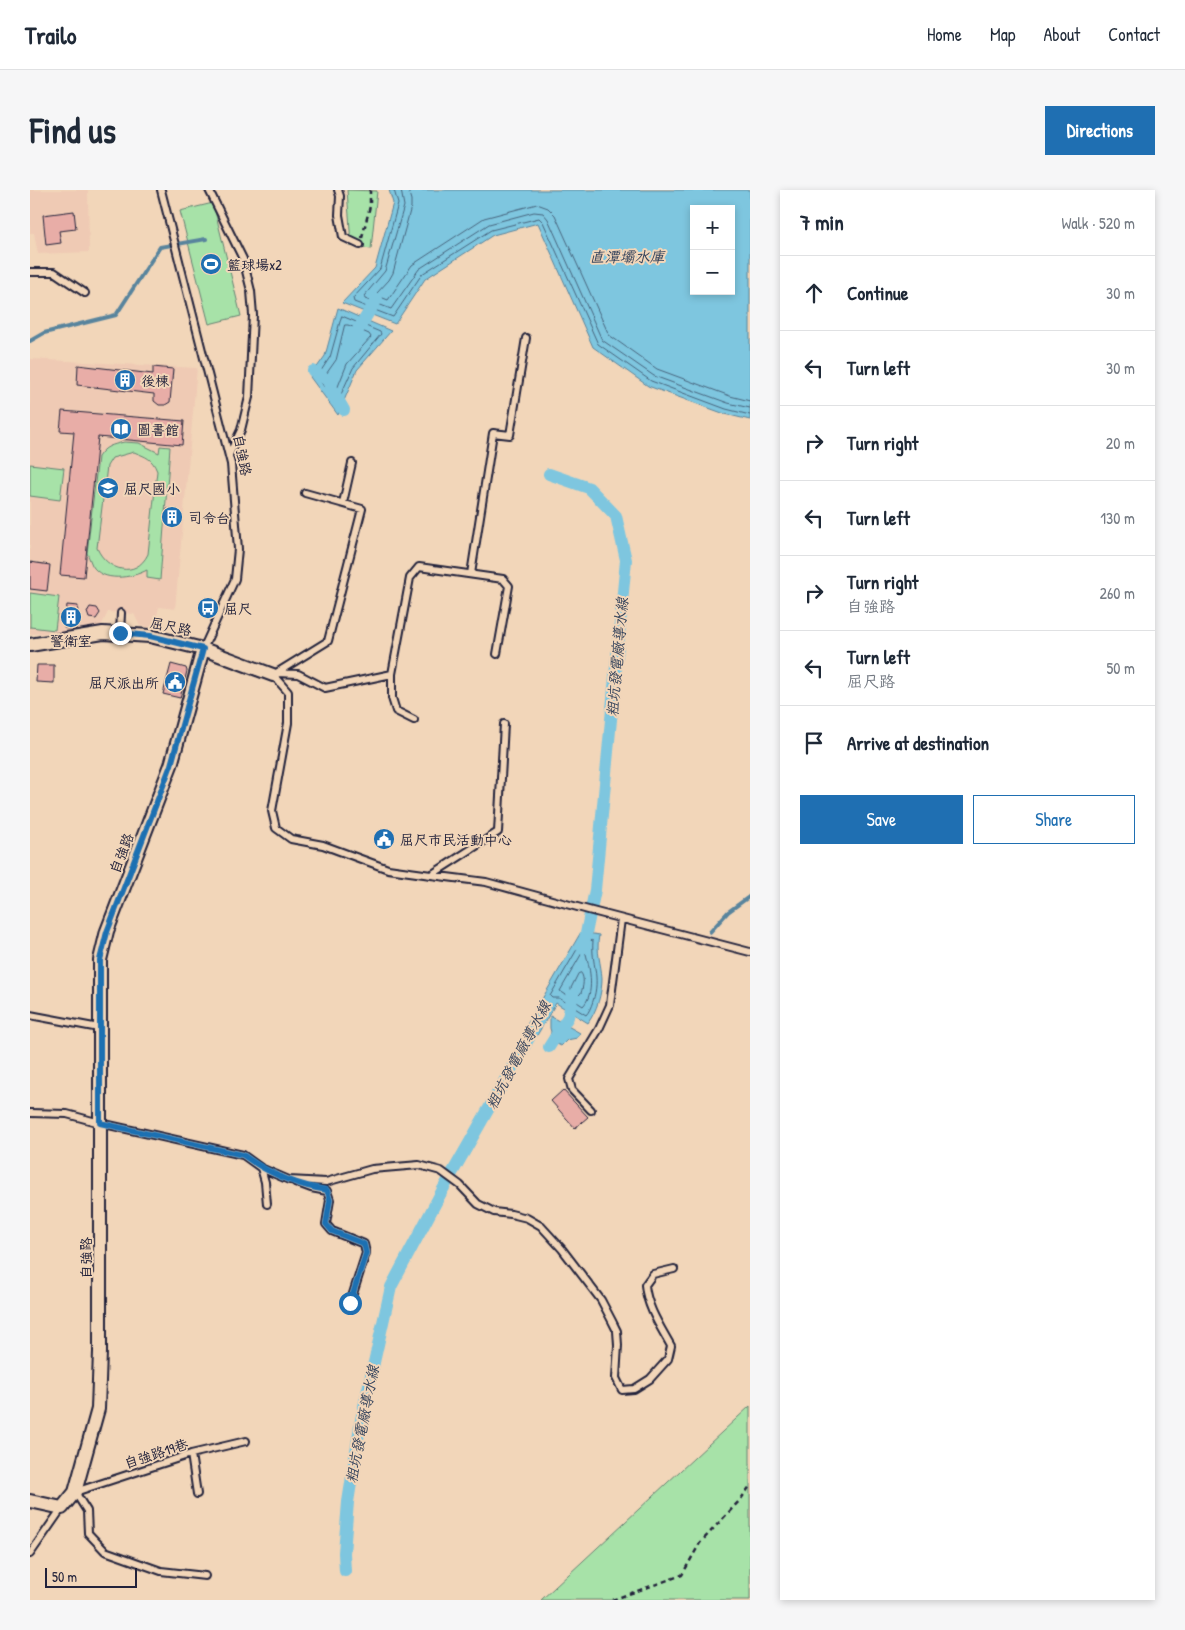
<!DOCTYPE html>
<meta charset="utf-8">
<style>
body{margin:0;font-family:"Patrick Hand","LXGW WenKai TC",sans-serif;background:#f6f6f7;color:#1f2937}
.controls{position:absolute;right:15px;top:15px;display:grid;overflow:hidden;border-radius:0px;box-shadow:0 2px 8px #0003}
.controls button{width:45px;height:45px;display:grid;place-items:center;padding:0;border:0;border-bottom:1px solid #e0e1e3;background:#fff;color:#1f2937;font:25px sans-serif}
.scale{position:absolute;left:15px;bottom:12px;width:92px;box-sizing:border-box;padding-left:5px;border:2px solid #22223b;border-top:0;font-size:14px;line-height:18px;white-space:nowrap;color:#22223b;-webkit-text-stroke:4px #f2d6b9;paint-order:stroke}
.stop{position:absolute;width:15px;height:15px;margin:-11px;border:4px solid #1f6fb2;border-radius:50%;background:#fff}
.stop.end{background:#1f6fb2;border-color:#fff;box-shadow:0 1px 5px #0008}
.list{margin:0;padding:0;list-style:none}
h2{display:flex;justify-content:space-between;align-items:center;height:65px;margin:0;padding:0 20px;font-size:21px}
h2 small{font-size:16px;font-weight:400;color:#747a83}
.list li{display:grid;grid-template-columns:32px 1fr auto;gap:15px;align-items:center;box-sizing:border-box;height:75px;padding:0 20px;border-top:1px solid #e0e1e3}
.list b{display:block;font-size:19px;white-space:nowrap}
.list p{margin:0;font-size:16px;white-space:nowrap;color:#747a83}
.list em{font-size:16px;font-style:normal;color:#747a83}
.actions{display:flex;gap:10px;padding:15px 20px}
.actions a{flex:1;padding:11px 0;border:1px solid #1f6fb2;border-radius:0px;text-align:center;font-size:18px;color:#1f6fb2}
.actions .main{background:#1f6fb2;color:#fff}
.icon{flex:none;width:28px;height:28px;fill:none;stroke:currentColor;stroke-width:2;stroke-linecap:round;stroke-linejoin:round}
.map{position:relative;flex:none;width:720px;height:1410px;overflow:hidden;border-radius:0px}
header{display:flex;align-items:center;gap:30px;box-sizing:border-box;height:70px;padding:0 25px;background:#fff;border-bottom:1px solid #e0e1e3}
header strong{font-size:24px}
nav{display:flex;gap:28px;margin-inline-start:auto;font-size:18px}
.intro{display:flex;align-items:center;justify-content:space-between;box-sizing:border-box;height:120px;padding:0 30px}
h1{margin:0;font-size:35px}
.button{padding:12px 22px;border-radius:0px;background:#1f6fb2;color:#fff;font-size:18px;font-weight:700}
main{display:flex;gap:30px;padding:0 30px}
aside{flex:1;background:#fff;border-radius:0px;box-shadow:0 2px 8px #0003}
.map>svg:first-child{display:block}
.built{fill:#efcab4}
.green{fill:#a7e2a8;stroke:#648272;fill-rule:evenodd}
.water{fill:#7ec6df;stroke:#59849d;fill-rule:evenodd}
.lines{fill:none;stroke-linecap:round;stroke-linejoin:round}
.shore{stroke:#47647d;stroke-width:1}
.stream{stroke:#59849d;stroke-width:4}
.canal{stroke:#7ec6df;stroke-width:12}
.building{fill:#e8ada7;stroke:#22223b}
.service-casing{stroke:#22223b;stroke-width:10}
.minor-casing{stroke:#22223b;stroke-width:16}
.path{stroke:#22223b;stroke-width:2.5;stroke-dasharray:5 4;stroke-linecap:butt}
.service{stroke:#f2d6b9;stroke-width:6}
.minor{stroke:#f2d6b9;stroke-width:12}
.route{stroke:#1f6fb2;stroke-width:6}
.labels{text-anchor:middle;dominant-baseline:central;stroke-width:4;stroke-linejoin:round;paint-order:stroke}
.poi-label{font-size:14px;fill:#22223b;stroke:#f2d6b9;text-anchor:start}
.street-label{font-size:14px;fill:#22223b;stroke:#f2d6b9}
.water-label{font-size:15px;font-style:italic;fill:#34435c;stroke:#f2d6b9}
</style>
<header>
<strong>Trailo</strong>
<nav><a>Home</a><a>Map</a><a>About</a><a>Contact</a></nav>
</header>
<div class="intro"><h1>Find us</h1><a class="button">Directions</a></div>
<main>
<div class="map">
<svg width="720" height="1410" viewBox="0 0 720 1410">
<rect width="100%" height="100%" fill="#f2d6b9"/>
<filter id="ink" filterUnits="userSpaceOnUse"><feTurbulence type="fractalNoise" baseFrequency=".02" numOctaves="2"/><feDisplacementMap in="SourceGraphic" scale="10" xChannelSelector="R" yChannelSelector="G"/><feConvolveMatrix kernelMatrix="1 2 1 2 8 2 1 2 1" color-interpolation-filters="sRGB"/></filter>
<g filter="url(#ink)">
<path class="built" d="M0 0H58L59 62 8 64 4 43H0Z
M0 169 167 178 145 419 129 417 124 438 110 436 104 424 78 422 71 436 37 442 0 444Z"/>
<path class="green" d="M317 0 347 1 341 59 320 56C321 37 318 19 317 0Z
M183 13 211 126 179 134 150 21Z
M94 252 109 253 129 263 130 256 140 257 130 390 117 388V380C102 388 72 393 62 375 60 371 59 367 57 363L68 267C75 256 82 255 94 252ZM104 262C116 267 122 268 127 281L118 364C106 389 77 381 67 358L77 276 82 268Z
M0 274 34 278 30 310 0 306Z
M0 403 29 407 25 440 0 437Z
M720 1216V1410H511Z"/>
<path class="water" d="M359 0H720V230L695 224 618 196 563 157 508 33 463 45 395 89 365 134 312 113 345 78 363 13ZM664 19H701V101H664Z
M308 118 361 141 327 180 308 225 280 187 295 166Z
M551 742 569 745C566 763 571 772 572 788 572 804 567 820 558 833L526 813 506 847 494 840Z
M520 826 550 843 547 848 537 850 531 856 519 850 521 842 520 838Z"/>
<g class="lines">
<path class="shore" d="M364 0 368 14 350 79 323 108 324 112 363 127 392 84 461 40 509 28 513 32 568 154 621 191 696 219 720 225
M371 0 374 16 355 81 334 106 335 109 361 119 389 79 459 34 504 22 513 23 518 29 572 150 624 186 698 213 720 218
M378 0 381 10V17L363 83 359 90 347 103 348 106 358 110 382 75 454 28 507 14 518 18 525 25 579 145 627 179 700 206 720 211
M312 126 350 142 351 144 323 178 308 211 306 213 287 187 300 167Z
M315 135H318L339 144 341 147 317 174 307 199 304 200 294 187 306 170Z
M555 748 563 751C561 774 571 786 563 811 561 817 559 822 556 825L529 808H522L520 806 553 749Z
M554 762 556 764C560 779 565 804 553 816L530 801 552 763Z
M551 783C555 788 553 797 551 803L549 805 541 800V798L548 784Z"/>
<path class="stream" d="M0 151 14 143 86 125 130 57 176 49
M680 742 698 722 720 706"/>
<path class="canal" d="M326 143 347 109
M283 181 297 190 314 220
M519 284 559 298 586 326 596 370 565 700 553 758
M519 857 538 827 543 805
M315 1381 314 1363 318 1312 331 1230 361 1097 412 1001 500 846 507 827"/>
</g>
<path class="building" d="M44 21 46 39 29 41 31 53 16 55 13 25Z
M48 175 123 184V177L143 179 140 212 135 215H129L124 211V204L47 195Z
M32 221 154 231 152 255 68 247 54 387 30 385 44 242 30 241Z
M137 319 148 320 147 335 136 334Z
M0 372 20 375 17 401 0 399Z
M37 415 48 416 46 439 34 438Z
M60 417 67 418 70 423 66 429 59 428 57 422Z
M141 474 156 478 157 481 150 508 133 504Z
M7 475H24V493L6 492Z
M533 900 558 927 545 938 521 911Z"/>
<g class="lines">
<g class="service-casing">
<path id="service" d="M131 0 201 274 208 359 205 389 173 459
M179 0 213 69 221 101 223 125 219 207 211 240 199 265
M308 0 310 6 309 25 313 47 330 55
M0 82H24L55 103
M275 303 332 319 298 451 243 485 258 502V533L242 621 246 638 261 649 293 655 358 679 401 685 468 642 474 534
M313 313 322 273
M441 384 463 243 480 245 496 148
M90 443 91 423
M247 483 268 484 295 498 362 484 380 388 389 377 473 389 479 396 467 464
M362 484V508L366 521 384 530
M401 685 456 692 562 721 720 762
M0 825 69 838
M561 920 542 900 539 889 569 839 580 815 591 729
M0 923 37 924 70 933 213 965 231 978 235 992 237 1014
M231 978 259 990 296 992 342 979 389 975 411 981 430 995 448 1014 464 1022 481 1024 497 1028 511 1036 532 1059 571 1110 582 1131 587 1141 588 1155 586 1188 592 1200 604 1199 620 1189 638 1169 641 1156C630 1136 617 1117 615 1095L623 1084 644 1079
M265 992 281 998 297 1001 300 1010 296 1034 302 1041 334 1054 336 1063 320 1113
M161 1264 167 1304
M0 1364 32 1318
M175 1386 131 1381 75 1361 58 1343 57 1321 45 1302 161 1264 216 1251"/>
</g>
<g class="minor-casing">
<path id="minor" d="M0 455 73 443 120 446 173 459 243 485
M0 1311 32 1318 45 1302 68 1219 70 1162V770L77 741 141 575 173 459"/>
</g>
<path class="path" d="M332 48 340 16V0
M582 1410 652 1385 670 1353 711 1309 720 1296"/>
<use href="#service" class="service"/>
<use href="#minor" class="minor"/>
</g>
</g>
<g class="lines" filter="url(#ink)">
<path class="route" d="M90 443 120 446 173 459 141 575 77 742 70 770V933L213 965C238 983 267 996 297 1000L300 1010 296 1034 302 1041 334 1054 336 1063 320 1113"/>
</g>
<defs>
<g id="stadium-disc" transform="scale(1.125)"><circle r="9.5" fill="#1f6fb2" stroke="#f2d6b9"/><path d="M0-5a6.5 5 0 1 0 0 10a6.5 5 0 1 0 0-10ZM-3.5-1.8h7v3.6h-7Z" fill="#fff"/></g>
<g id="building-disc" transform="scale(1.125)"><circle r="9.5" fill="#1f6fb2" stroke="#f2d6b9"/><path d="M-4-6H4V6H1V3H-1V6H-4ZM-2.5-4.3h1.7v1.8h-1.7ZM.8-4.3h1.7v1.8H.8ZM-2.5-1h1.7V.8h-1.7ZM.8-1h1.7V.8H.8Z" fill="#fff"/></g>
<g id="library-disc" transform="scale(1.125)"><circle r="9.5" fill="#1f6fb2" stroke="#f2d6b9"/><path d="M-6-4Q-3-5.5-.7-3.5V5Q-3 3-6 4ZM6-4Q3-5.5 .7-3.5V5Q3 3 6 4Z" fill="#fff"/></g>
<g id="school-disc" transform="scale(1.125)"><circle r="9.5" fill="#1f6fb2" stroke="#f2d6b9"/><path d="M0-5L7-2L0 1L-7-2ZM-4 1L0 2.5L4 1V4Q0 6-4 4Z" fill="#fff"/></g>
<g id="bus-disc" transform="scale(1.125)"><circle r="9.5" fill="#1f6fb2" stroke="#f2d6b9"/><path d="M-5-6H5V4H4V6H2V4H-2V6H-4V4H-5ZM-3.5-4V0h7V-4ZM-3.5 1.2v1.5H-2V1.2ZM2 1.2v1.5H3.5V1.2Z" fill="#fff"/></g>
<g id="civic-disc" transform="scale(1.125)"><circle r="9.5" fill="#1f6fb2" stroke="#f2d6b9"/><path d="M-.6-6.5H3V-4.5H.6V-3L4-1V1h2V6H-6V1h2V-1L-.6-3ZM-1.2 2.5V6h2.4V2.5Z" fill="#fff"/></g>
</defs>
<g fill-rule="evenodd">
<use href="#stadium-disc" x="181" y="74"/>
<use href="#building-disc" x="95" y="190"/>
<use href="#library-disc" x="91" y="239"/>
<use href="#school-disc" x="78" y="298"/>
<use href="#building-disc" x="142" y="327"/>
<use href="#bus-disc" x="178" y="418"/>
<use href="#building-disc" x="41" y="427"/>
<use href="#civic-disc" x="145" y="492"/>
<use href="#civic-disc" x="354" y="649"/>
</g>
<g class="labels">
<g class="poi-label">
<text x="197" y="74">籃球場x2</text>
<text x="111" y="190">後棟</text>
<text x="107" y="239">圖書館</text>
<text x="94" y="298">屈尺國小</text>
<text x="158" y="327">司令台</text>
<text x="194" y="418">屈尺</text>
<text x="41" y="450" text-anchor="middle">警衛室</text>
<text x="129" y="492" text-anchor="end">屈尺派出所</text>
<text x="370" y="649">屈尺市民活動中心</text>
</g>
<g class="street-label">
<text transform="translate(213 265) rotate(79)">自強路</text>
<text transform="translate(141 436) rotate(12)">屈尺路</text>
<text transform="translate(91 663) rotate(-69)">自強路</text>
<text transform="translate(55 1068) rotate(-90)">自強路</text>
<text transform="translate(126 1263) rotate(-18)">自強路19巷</text>
</g>
<g class="water-label">
<text x="597" y="66">直潭壩水庫</text>
<text transform="translate(587 467) rotate(-85)">粗坑發電廠導水線</text>
<text transform="translate(488 865) rotate(-62)">粗坑發電廠導水線</text>
<text transform="translate(332 1234) rotate(-79)">粗坑發電廠導水線</text>
</g>
</g>
</svg>
<div class="controls">
<button>+</button>
<button>−</button>
</div>
<div class="scale">50 m</div>
<div class="stop" style="left:320px;top:1113px"></div>
<div class="stop end" style="left:90px;top:443px"></div>
</div>
<aside>
<h2>7 min<small>Walk · 520 m</small></h2>
<ul class="list">
<li><svg class="icon" aria-label="ahead" viewBox="0 0 24 24"><path d="M12 20V5M6 11l6-6 6 6"/></svg><div><b>Continue</b></div><em>30 m</em></li>
<li><svg class="icon" aria-label="left" viewBox="0 0 24 24"><path d="M17 20v-9H6M10 6l-5 5 5 5"/></svg><div><b>Turn left</b></div><em>30 m</em></li>
<li><svg class="icon" aria-label="right" viewBox="0 0 24 24"><path d="M7 20v-9h11M14 6l5 5-5 5"/></svg><div><b>Turn right</b></div><em>20 m</em></li>
<li><svg class="icon" aria-label="left" viewBox="0 0 24 24"><path d="M17 20v-9H6M10 6l-5 5 5 5"/></svg><div><b>Turn left</b></div><em>130 m</em></li>
<li><svg class="icon" aria-label="right" viewBox="0 0 24 24"><path d="M7 20v-9h11M14 6l5 5-5 5"/></svg><div><b>Turn right</b><p>自強路</p></div><em>260 m</em></li>
<li><svg class="icon" aria-label="left" viewBox="0 0 24 24"><path d="M17 20v-9H6M10 6l-5 5 5 5"/></svg><div><b>Turn left</b><p>屈尺路</p></div><em>50 m</em></li>
<li><svg class="icon" aria-label="arrive" viewBox="0 0 24 24"><path d="M6 21V4h12l-3 4 3 4H6"/></svg><div><b>Arrive at destination</b></div></li>
</ul>
<div class="actions"><a class="main">Save</a><a>Share</a></div>
</aside>
</main>
